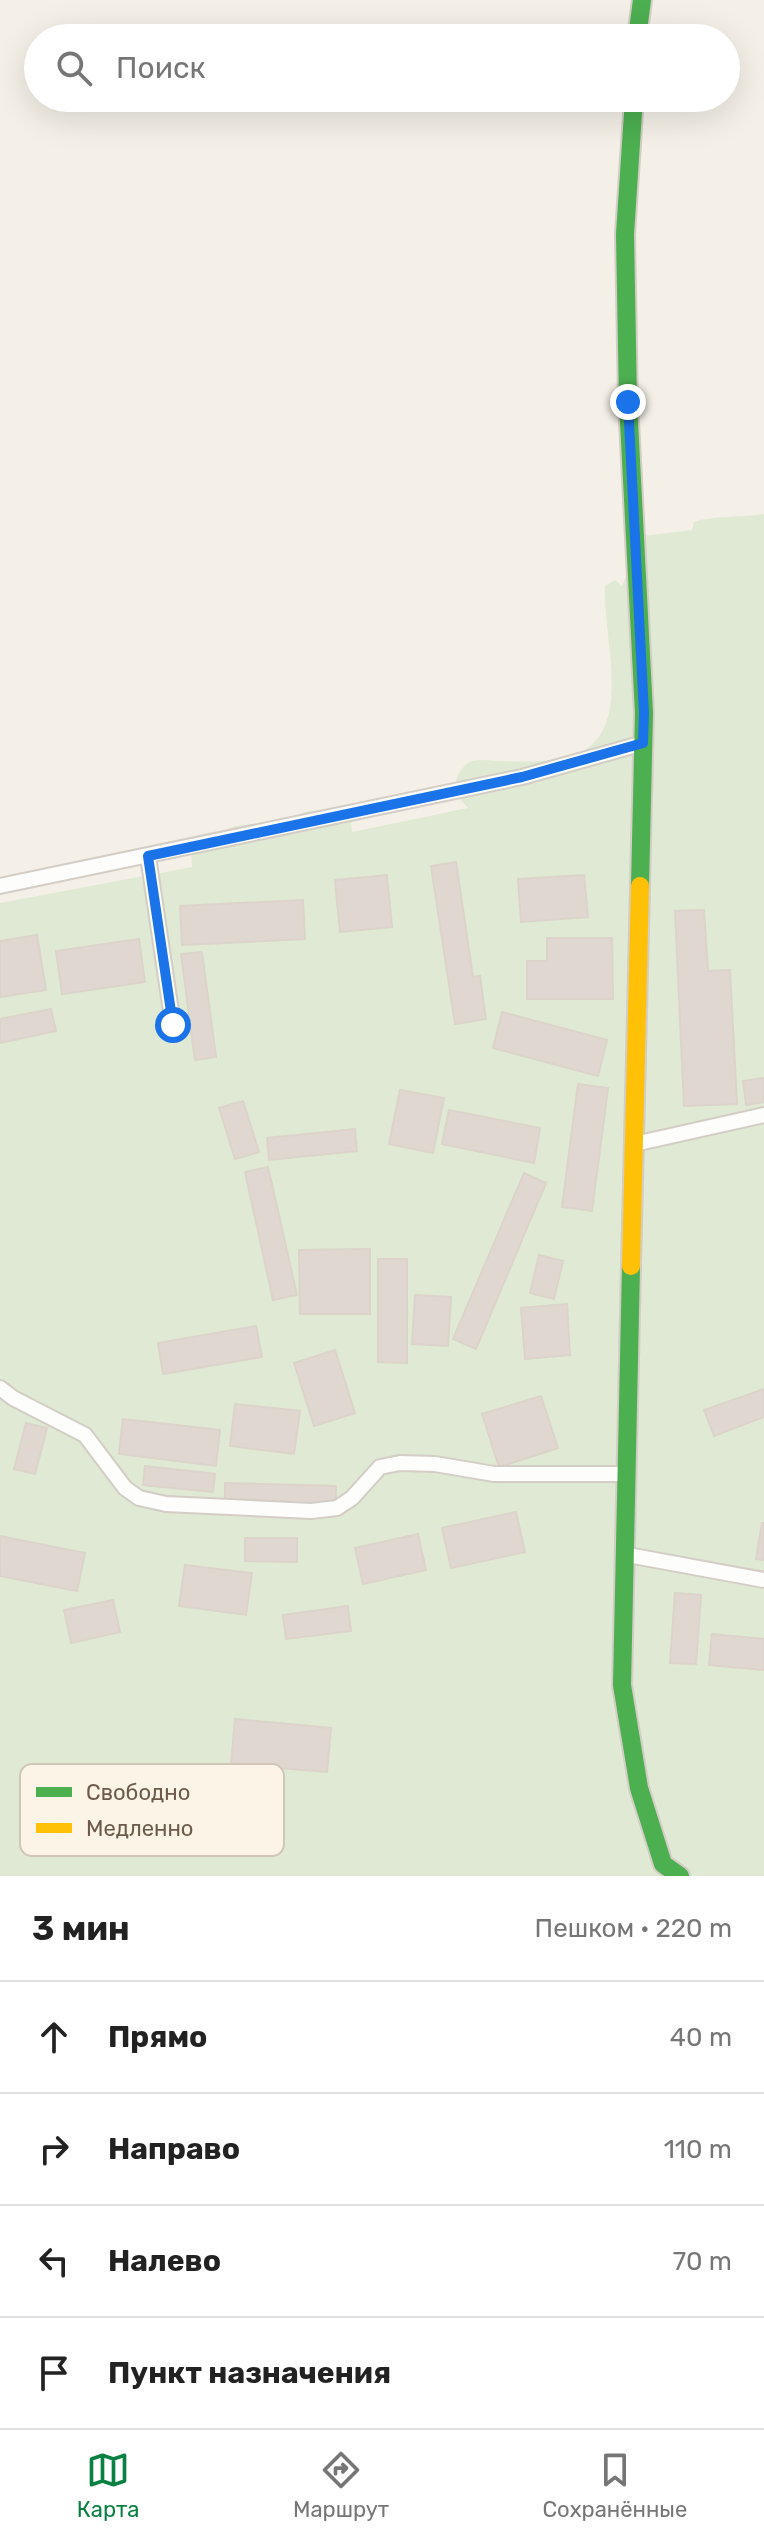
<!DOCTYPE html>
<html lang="ru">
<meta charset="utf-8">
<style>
body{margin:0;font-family:Rubik,sans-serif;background:#f2f2f2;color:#222}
.stop{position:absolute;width:24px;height:24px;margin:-18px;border:6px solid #1a73e8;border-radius:50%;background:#fff}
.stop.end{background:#1a73e8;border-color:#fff;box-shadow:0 2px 8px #0008}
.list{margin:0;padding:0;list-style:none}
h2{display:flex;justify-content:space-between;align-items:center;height:104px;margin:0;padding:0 32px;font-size:34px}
h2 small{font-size:26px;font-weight:400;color:#767676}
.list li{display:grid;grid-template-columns:52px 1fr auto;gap:24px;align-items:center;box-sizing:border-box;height:112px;padding:0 32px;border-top:2px solid #e0e0e0}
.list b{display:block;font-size:30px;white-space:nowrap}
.list em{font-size:26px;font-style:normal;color:#767676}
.icon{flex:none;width:44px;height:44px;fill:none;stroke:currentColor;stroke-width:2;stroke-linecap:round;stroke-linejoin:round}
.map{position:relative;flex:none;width:764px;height:1876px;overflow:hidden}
.search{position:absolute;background:#fff;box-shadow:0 8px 32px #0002;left:24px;right:24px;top:24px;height:88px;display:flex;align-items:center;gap:20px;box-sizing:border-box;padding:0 28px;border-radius:44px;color:#767676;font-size:30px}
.sheet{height:552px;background:#fff}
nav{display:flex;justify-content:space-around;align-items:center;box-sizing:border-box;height:112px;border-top:2px solid #e0e0e0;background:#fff;font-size:22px;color:#767676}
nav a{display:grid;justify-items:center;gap:4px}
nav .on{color:#0b8043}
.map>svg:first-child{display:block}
.green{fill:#dfe9d3}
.building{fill:#e0d8d0;stroke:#dcd3ca;stroke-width:2}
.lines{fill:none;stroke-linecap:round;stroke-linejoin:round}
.lane-casing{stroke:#d3cdc6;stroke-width:18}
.fast-casing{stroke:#d3cdc6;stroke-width:22}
.slow-casing{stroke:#d3cdc6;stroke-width:22}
.lane{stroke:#fdfdfb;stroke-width:14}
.fast{stroke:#4caf50;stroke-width:18}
.slow{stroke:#ffc107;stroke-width:18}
.route{stroke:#1a73e8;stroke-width:10}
.key{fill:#fcf5e7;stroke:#d1c6b8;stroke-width:2}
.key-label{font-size:22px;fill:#6d5a4c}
</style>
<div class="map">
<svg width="764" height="1876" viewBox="0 0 764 1876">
<rect width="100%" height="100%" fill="#f4f0e7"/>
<path class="green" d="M764 514V1876H0V903L192 867 191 854 196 846 235 826 289 820 304 812 334 807 351 820 352 832 468 808C465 804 459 799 457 794 452 783 460 767 470 762 478 758 491 761 500 761 524 762 565 763 585 750 632 721 602 632 605 586L615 580 622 586 642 536 692 530 694 522C709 516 746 517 764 514Z"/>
<path class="building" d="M456 862 473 977 480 976 486 1019 455 1024 431 866Z
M387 875 392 927 340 932 335 880Z
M584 875 588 917 521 922 518 879Z
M303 900 305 939 182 945 180 906Z
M704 910 708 971 730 970 737 1104 684 1106 675 911Z
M37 935 46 990 0 997V941Z
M547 938H612L613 999H527V961H547Z
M139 939 145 982 62 994 56 951Z
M202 952 216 1057 195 1060 181 954Z
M51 1009 56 1031 0 1043V1019Z
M502 1012 607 1040 598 1076 493 1048Z
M764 1078V1102L746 1105 743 1081Z
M578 1084 608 1088 592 1211 562 1207Z
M400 1090 444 1098 433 1153 389 1144Z
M243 1101 259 1152 235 1159 219 1108Z
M449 1110 540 1128 534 1163 442 1144Z
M355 1129 357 1151 269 1160 267 1138Z
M268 1167 297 1295 273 1300 245 1172Z
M524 1173 546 1183 476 1349 453 1339Z
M370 1249V1314H300L299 1250Z
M539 1255 563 1261 554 1299 530 1293Z
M378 1259H407V1363L378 1362Z
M415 1295 451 1297 448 1346 412 1344Z
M567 1304 570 1355 525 1359 521 1308Z
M256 1326 262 1357 163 1374 158 1343Z
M335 1350 355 1413 314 1426 294 1363Z
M764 1389V1417L714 1436 704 1410Z
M541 1396 558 1448 499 1467 482 1414Z
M235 1404 300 1411 294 1454 230 1446Z
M123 1419 220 1430 216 1466 119 1454Z
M26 1423 47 1428 35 1474 14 1469Z
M145 1466 215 1474 213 1492 143 1485Z
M225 1483 336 1486V1506L225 1504Z
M516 1512 525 1552 451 1568 442 1528Z
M762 1523H764V1560L756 1559Z
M418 1534 426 1570 363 1584 355 1548Z
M0 1536 85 1553 77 1591 0 1576Z
M245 1538H297V1562L245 1561Z
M185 1565 252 1573 246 1615 179 1606Z
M675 1593 701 1595 696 1664 670 1663Z
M113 1600 120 1632 71 1643 64 1610Z
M348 1606 351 1631 286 1639 283 1615Z
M712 1634 764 1639V1670L709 1665Z
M235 1719 331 1728 327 1772 231 1764Z"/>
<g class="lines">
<g class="lane-casing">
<path id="lane" d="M148 856 173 1025
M0 886 522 777 640 744
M639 1143 764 1115
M0 1388 13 1398 85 1435 125 1488 139 1498 166 1504 311 1511 337 1508 352 1498 380 1467 400 1463 435 1464 494 1474H626
M628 1555 764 1580"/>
</g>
<g class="fast-casing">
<path id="fast" d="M637 38 642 0
M634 98 625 234 628 402 644 713 640 886
M631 1266 622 1685 639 1788 663 1864 680 1876"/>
</g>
<g class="slow-casing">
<path id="slow" d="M631 1266 640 886"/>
</g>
<use href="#lane" class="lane"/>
<use href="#fast" class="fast"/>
<use href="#slow" class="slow"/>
</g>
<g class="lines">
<path class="route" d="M173 1025 148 856 522 777 643 743 644 713 628 402"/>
</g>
<rect x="20" y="1764" width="264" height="92" rx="12" class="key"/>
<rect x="36" y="1787" width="36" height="10" fill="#4caf50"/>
<rect x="36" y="1823" width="36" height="10" fill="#ffc107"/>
<g class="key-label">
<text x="86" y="1800">Свободно</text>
<text x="86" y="1836">Медленно</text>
</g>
</svg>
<div class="stop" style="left:173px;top:1025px"></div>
<div class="stop end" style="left:628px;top:402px"></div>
<div class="search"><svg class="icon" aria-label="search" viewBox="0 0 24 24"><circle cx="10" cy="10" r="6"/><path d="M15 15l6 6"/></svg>Поиск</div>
</div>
<section class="sheet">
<h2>3 мин<small>Пешком · 220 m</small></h2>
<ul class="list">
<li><svg class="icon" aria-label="ahead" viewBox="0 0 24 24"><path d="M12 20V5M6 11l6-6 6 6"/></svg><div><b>Прямо</b></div><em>40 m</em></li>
<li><svg class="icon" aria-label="right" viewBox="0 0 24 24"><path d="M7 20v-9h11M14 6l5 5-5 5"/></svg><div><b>Направо</b></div><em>110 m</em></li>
<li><svg class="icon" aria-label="left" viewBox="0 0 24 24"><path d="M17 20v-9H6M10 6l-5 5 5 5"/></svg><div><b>Налево</b></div><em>70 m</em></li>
<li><svg class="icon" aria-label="arrive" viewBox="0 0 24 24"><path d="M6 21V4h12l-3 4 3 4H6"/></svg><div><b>Пункт назначения</b></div></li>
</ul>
</section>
<nav>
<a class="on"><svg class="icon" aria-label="map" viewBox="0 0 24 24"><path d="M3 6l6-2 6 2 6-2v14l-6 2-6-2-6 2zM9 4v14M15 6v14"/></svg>Карта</a>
<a><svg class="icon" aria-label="directions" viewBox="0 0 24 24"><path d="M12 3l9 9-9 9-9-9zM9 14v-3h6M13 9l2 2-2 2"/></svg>Маршрут</a>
<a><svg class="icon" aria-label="saved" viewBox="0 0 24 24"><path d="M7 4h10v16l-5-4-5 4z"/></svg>Сохранённые</a>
</nav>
